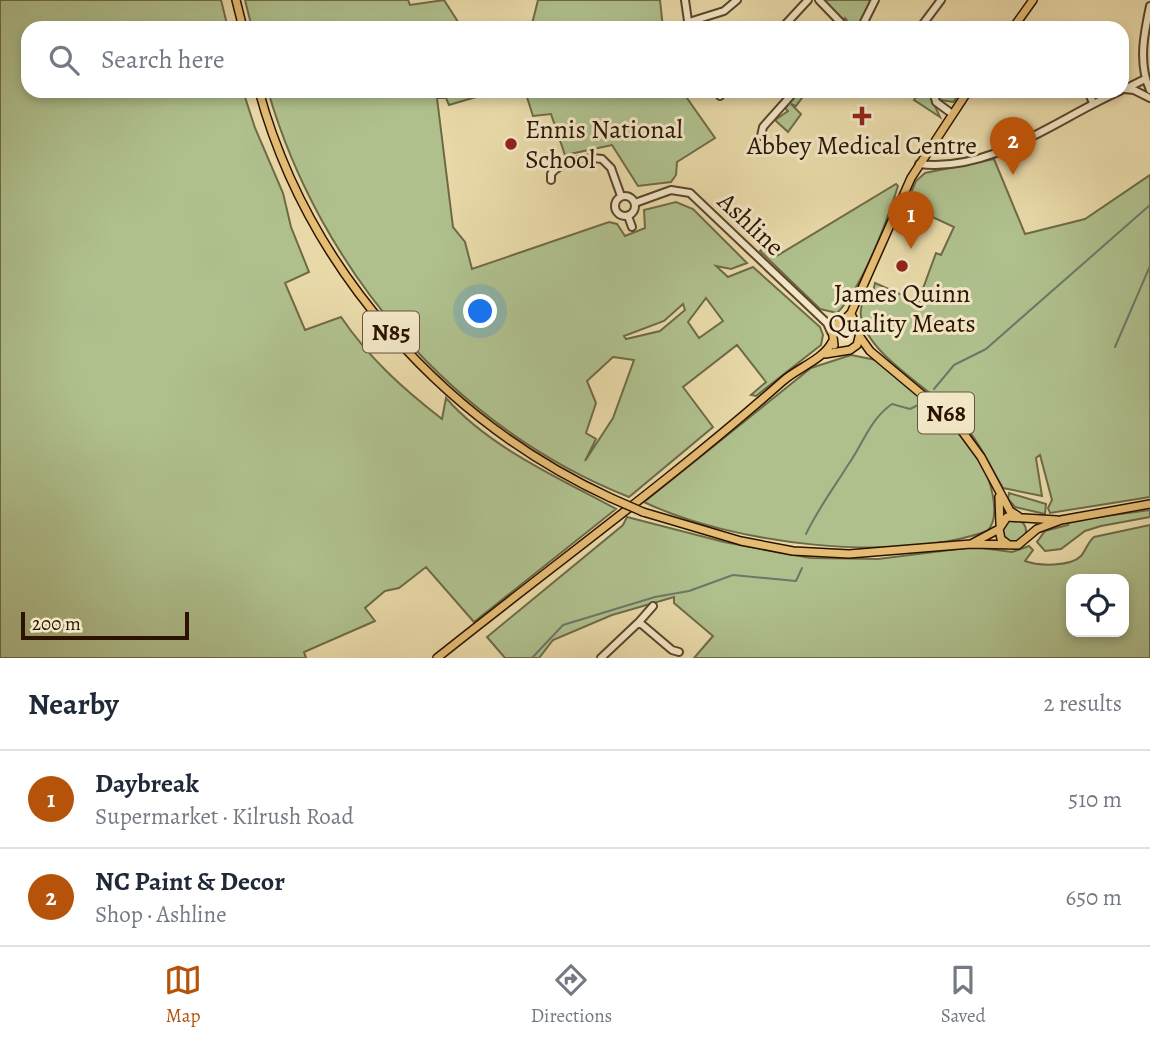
<!DOCTYPE html>
<meta charset="utf-8">
<style>
body{margin:0;font-family:Alegreya,serif;background:#f6f6f7;color:#1f2937}
.controls{position:absolute;right:21px;bottom:21px;display:grid;overflow:hidden;border-radius:14px;box-shadow:0 4px 10px #0003}
.controls button{width:63px;height:63px;display:grid;place-items:center;padding:0;border:0;border-bottom:2px solid #e0e1e3;background:#fff;color:#1f2937;font:35px sans-serif}
.scale{position:absolute;left:21px;bottom:18px;width:168px;box-sizing:border-box;padding-left:7px;border:4px solid #2c1300;border-top:0;font-size:19px;line-height:24px;white-space:nowrap;color:#2c1300;-webkit-text-stroke:5px #f1e6c6;paint-order:stroke}
.you{position:absolute;left:481px;top:312px;width:24px;height:24px;margin:-18px;border:5px solid #fff;border-radius:50%;background:#1a73e8;box-shadow:0 0 0 10px #1a73e833}
.badge{display:grid;place-items:center;width:46px;height:46px;border-radius:50%;background:#b45309;color:#fff;font-size:23px;font-weight:700}
.pin{position:absolute;translate:-50% -58px;filter:drop-shadow(0 2px 4px #0008)}
.pin::after{content:'';position:absolute;top:37px;width:24px;height:21px;background:inherit;clip-path:polygon(0 0,100% 0,50% 100%)}
.list{margin:0;padding:0;list-style:none}
h2{display:flex;justify-content:space-between;align-items:center;height:91px;margin:0;padding:0 28px;font-size:30px}
h2 small{font-size:23px;font-weight:400;color:#747a83}
.list li{display:grid;grid-template-columns:46px 1fr auto;gap:21px;align-items:center;box-sizing:border-box;height:98px;padding:0 28px;border-top:2px solid #e0e1e3}
.list b{display:block;font-size:26px;white-space:nowrap}
.list p{margin:0;font-size:23px;white-space:nowrap;color:#747a83}
.list em{font-size:23px;font-style:normal;color:#747a83}
.icon{flex:none;width:38px;height:38px;fill:none;stroke:currentColor;stroke-width:2;stroke-linecap:round;stroke-linejoin:round}
.map{position:relative;flex:none;width:1150px;height:658px;overflow:hidden}
.search{position:absolute;background:#fff;box-shadow:0 4px 10px #0003;left:21px;right:21px;top:21px;height:77px;display:flex;align-items:center;gap:18px;box-sizing:border-box;padding:0 24px;border-radius:21px;color:#747a83;font-size:26px}
.sheet{height:287px;background:#fff}
nav{display:flex;justify-content:space-around;align-items:center;box-sizing:border-box;height:98px;border-top:2px solid #e0e1e3;background:#fff;font-size:19px;color:#747a83}
nav a{display:grid;justify-items:center;gap:4px}
nav .on{color:#b45309}
.map>svg:first-child{display:block}
.green{fill:#afc08d;stroke:#6e6a46;stroke-width:2;fill-rule:evenodd}
.lines{fill:none;stroke-linecap:round;stroke-linejoin:round}
.stream{stroke:#6c7767;stroke-width:2}
.minor-casing{stroke:#5b442a;stroke-width:10}
.major-casing{stroke:#2c1300;stroke-width:10}
.minor{stroke:#f1e6c6;stroke-width:6}
.major{stroke:#e4bc74;stroke-width:7}
.major-bridge-casing{stroke:#2c1300;stroke-width:10;stroke-linecap:butt}
.major-bridge{stroke:#e4bc74;stroke-width:7}
.poi-dot{fill:#8f2418;stroke:#f1e6c6;stroke-width:2.5}
.labels{text-anchor:middle;dominant-baseline:central;stroke-width:6;stroke-linejoin:round;paint-order:stroke}
.shield{fill:#f1e6c6;stroke:#67523b;stroke-width:2}
.shield-label{font-size:24px;font-weight:bold;fill:#2c1300}
.poi-label{font-size:26px;fill:#2c1300;stroke:#f1e6c6}
.street-label{font-size:26px;fill:#2c1300;stroke:#f1e6c6}
</style>
<div class="map">
<svg width="1150" height="658" viewBox="0 0 1150 658">
<rect width="100%" height="100%" fill="#e9d9a8"/>
<filter id="stains"><feTurbulence type="fractalNoise" baseFrequency=".00286" numOctaves="4"/><feColorMatrix values="0 0 0 0 .2 0 0 0 0 .09 0 0 0 0 .02 0 0 0 .5 -.17"/></filter>
<radialGradient id="worn" r=".72"><stop offset=".6" stop-color="#630" stop-opacity="0"/><stop offset="1" stop-color="#630" stop-opacity=".3"/></radialGradient>
<path class="green" d="M0 0H221L228 28H28V91H243L255 128 283 193 291 227 309 272 285 283 305 330 341 317C369 358 402 388 442 419L446 398C490 448 559 478 616 509L474 622 426 567 399 588 385 591 365 608 375 621 304 652 306 658H0Z
M245 0H408L410 5 444 0 462 28H252Z
M538 0H660L663 28H531Z
M823 0H868L871 2 859 27 853 28 845 18 843 21Z
M268 91H496L449 105 446 98H437L453 227 465 242 472 269 609 222 617 224 625 236 645 228 644 210 676 202 693 209 747 263 731 269 716 266 728 277 753 267 820 327 823 335 821 345 756 396 751 395 766 382 737 345 683 387 713 427 629 497C454 428 320 270 268 91ZM706 298 723 321 699 338 688 322ZM683 304 685 310 660 331 626 339 624 336 664 321ZM613 357 634 360 613 418 585 461 596 439 586 433 596 403 587 381Z
M525 91H682L715 138 677 162 676 175 671 182 638 186 612 145 565 155 551 114 533 116Z
M799 91H807L796 106 791 104 801 114 788 132 775 120 788 111 785 108Z
M920 91H928L940 117 914 100Z
M939 91H963L953 102 940 100Z
M994 159 1025 234 1085 219 1150 175V497L1050 513 1048 508 1052 500 1040 455 1036 458 1042 496 1003 488C989 464 979 441 960 420 934 390 867 356 861 316 859 308 864 299 867 291L873 292 875 283 918 302 936 253 941 255 954 227 913 208 914 205 907 202 916 181 925 173Z
M896 184 898 186C887 221 863 287 837 313L820 309 760 251 763 248 775 257Z
M851 355 876 360 946 419 948 428C951 430 954 430 958 432 979 442 1008 513 987 531 896 564 731 544 644 502L811 368Z
M1009 493 1046 504 1045 514 1015 507 1008 499Z
M1150 510V517L1101 526 1085 531 1061 549 1045 551 1037 542 1045 531 1068 525 1069 521Z
M627 517 724 542 810 558 878 559 974 547 1012 552 1029 546 1033 550 1025 561C1038 566 1070 567 1081 556 1086 550 1088 542 1094 537L1150 525V658H694L713 636 674 603V597L612 615 553 640 539 658H505L487 637 623 525ZM1071 579H1124V632H1071Z
M1002 531a12 12 0 1 1 24 0a12 12 0 1 1-24 0Z"/>
<g class="lines">
<path class="stream" d="M1115 347 1150 266
M934 389 954 365 986 349 1150 205
M806 534C818 509 833 489 848 465 863 444 870 419 892 404L910 409 922 403
M532 658 563 625 655 597 689 591 733 575 796 581 802 568"/>
<g class="minor-casing">
<path id="minor" d="M685 0 689 28
M819 0 846 28
M1150 6C1144 34 1138 63 1150 90
M689 22 724 11 737 0
M782 28 808 0
M861 28 875 0
M920 28 941 0
M1124 89 1134 90 1150 98
M1125 89 1145 79
M933 91 936 102 951 113
M1088 91 1093 103
M720 96 723 91
M761 136 763 127 795 91
M919 164C992 173 1056 119 1120 91
M551 180V174C560 162 587 156 602 159L611 168 621 196
M615 206a10 10 0 1 1 20 0a10 10 0 1 1-20 0Z
M635 203 671 190 690 193 827 323 831 332
M628 216 632 227
M639 622 653 606
M601 658 639 622 672 650 679 652"/>
</g>
<g class="major-casing">
<path id="major" d="M236 0 243 28
M1013 28 1033 0
M259 91C308 270 444 421 611 498
M843 321 851 313 911 178 968 91
M860 337 870 351 956 423 981 457 1010 511 1018 516
M834 345 832 329 839 322 846 321
M825 354 850 350 857 345 860 333 851 314
M999 497 1000 524
M643 512 741 541 793 551 849 554 971 544 1018 545 1037 529 1061 520 1150 504
M971 544 999 529
M1009 545 1001 539 999 529 1007 517 1057 520
M437 658C552 566 672 479 783 381 797 368 823 360 832 342"/>
</g>
<use href="#minor" class="minor"/>
<use href="#major" class="major"/>
<g class="major-bridge-casing">
<path id="major-bridge" d="M611 498 643 512"/>
</g>
<use href="#major-bridge" class="major-bridge"/>
</g>
<g class="poi-dot">
<path d="M858.5 105.5h7v7h7v7h-7v7h-7v-7h-7v-7h7z"/>
<circle cx="511" cy="144" r="7"/>
<circle cx="902" cy="266" r="7"/>
</g>
<g class="labels">
<g class="shield">
<rect x="363" y="311.5" width="56" height="41" rx="5"/>
<rect x="918" y="392.5" width="56" height="41" rx="5"/>
</g>
<g class="shield-label">
<text x="391" y="332">N85</text>
<text x="946" y="413">N68</text>
</g>
<g class="poi-label">
<text x="525" y="129" text-anchor="start">Ennis National<tspan x="525" dy="30">School</tspan></text>
<text x="862" y="145">Abbey Medical Centre</text>
<text x="902" y="293">James Quinn<tspan x="902" dy="30">Quality Meats</tspan></text>
</g>
<g class="street-label">
<text transform="translate(751 224) rotate(43)">Ashline</text>
</g>
</g>
<rect width="100%" height="100%" filter="url(#stains)"/>
<rect width="100%" height="100%" fill="url(#worn)"/>
</svg>
<div class="controls">
<button><svg class="icon" aria-label="locate" viewBox="0 0 24 24"><circle cx="12" cy="12" r="6"/><path d="M12 2v4M12 18v4M2 12h4M18 12h4"/></svg></button>
</div>
<div class="scale">200 m</div>
<div class="you"></div>
<div class="pin badge" style="left:911px;top:249px">1</div>
<div class="pin badge" style="left:1013px;top:175px">2</div>
<div class="search"><svg class="icon" aria-label="search" viewBox="0 0 24 24"><circle cx="10" cy="10" r="6"/><path d="M15 15l6 6"/></svg>Search here</div>
</div>
<section class="sheet">
<h2>Nearby<small>2 results</small></h2>
<ul class="list">
<li><span class="badge">1</span><div><b>Daybreak</b><p>Supermarket · Kilrush Road</p></div><em>510 m</em></li>
<li><span class="badge">2</span><div><b>NC Paint &amp; Decor</b><p>Shop · Ashline</p></div><em>650 m</em></li>
</ul>
</section>
<nav>
<a class="on"><svg class="icon" aria-label="map" viewBox="0 0 24 24"><path d="M3 6l6-2 6 2 6-2v14l-6 2-6-2-6 2zM9 4v14M15 6v14"/></svg>Map</a>
<a><svg class="icon" aria-label="directions" viewBox="0 0 24 24"><path d="M12 3l9 9-9 9-9-9zM9 14v-3h6M13 9l2 2-2 2"/></svg>Directions</a>
<a><svg class="icon" aria-label="saved" viewBox="0 0 24 24"><path d="M7 4h10v16l-5-4-5 4z"/></svg>Saved</a>
</nav>
